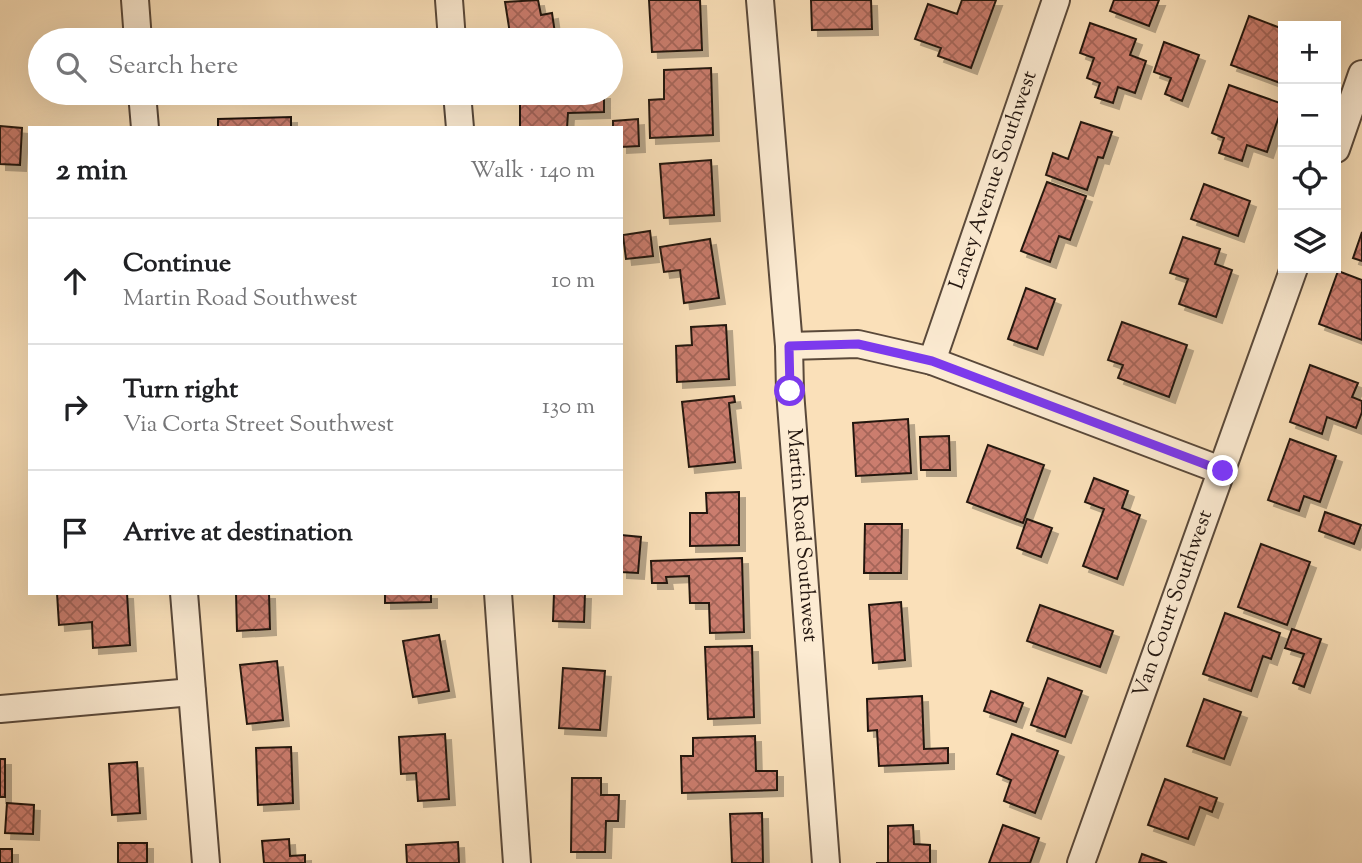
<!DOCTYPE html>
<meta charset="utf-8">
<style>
body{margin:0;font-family:"Sorts Mill Goudy",serif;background:#f6f6f6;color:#202124}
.controls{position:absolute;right:21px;top:21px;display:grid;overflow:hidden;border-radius:0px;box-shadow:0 7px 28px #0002}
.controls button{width:63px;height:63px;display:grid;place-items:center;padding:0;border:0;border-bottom:2px solid #e0e0e0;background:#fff;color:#202124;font:35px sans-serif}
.stop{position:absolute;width:21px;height:21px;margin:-16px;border:5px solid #7c3aed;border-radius:50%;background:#fff}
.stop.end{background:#7c3aed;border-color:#fff;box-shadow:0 2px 7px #0008}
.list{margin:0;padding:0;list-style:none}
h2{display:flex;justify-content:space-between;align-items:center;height:91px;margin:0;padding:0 28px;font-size:30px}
h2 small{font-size:23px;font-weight:400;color:#757577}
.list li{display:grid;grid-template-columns:46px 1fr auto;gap:21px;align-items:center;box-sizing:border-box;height:126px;padding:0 28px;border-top:2px solid #e0e0e0}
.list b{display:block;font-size:26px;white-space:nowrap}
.list p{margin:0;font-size:23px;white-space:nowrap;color:#757577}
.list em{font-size:23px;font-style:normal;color:#757577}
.icon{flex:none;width:38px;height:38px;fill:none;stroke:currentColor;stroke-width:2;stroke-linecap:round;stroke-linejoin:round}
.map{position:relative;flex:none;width:1362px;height:863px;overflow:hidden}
.search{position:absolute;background:#fff;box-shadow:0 7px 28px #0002;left:28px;top:28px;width:595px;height:77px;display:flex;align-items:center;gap:18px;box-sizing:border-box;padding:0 24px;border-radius:38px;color:#757577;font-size:26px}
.panel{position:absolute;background:#fff;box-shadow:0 7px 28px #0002;left:28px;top:126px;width:595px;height:469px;border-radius:0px}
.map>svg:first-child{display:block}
.building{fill:url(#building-cross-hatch);stroke:#241710;stroke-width:2;filter:url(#shadow)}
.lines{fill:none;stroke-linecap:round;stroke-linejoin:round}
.minor-casing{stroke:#5a493a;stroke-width:30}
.minor{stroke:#fcebd2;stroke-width:26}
.route{stroke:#7c3aed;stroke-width:9}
.labels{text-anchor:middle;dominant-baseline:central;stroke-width:7;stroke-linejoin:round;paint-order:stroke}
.street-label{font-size:21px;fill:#241710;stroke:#fcebd2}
</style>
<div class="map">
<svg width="1362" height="863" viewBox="0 0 1362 863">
<defs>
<pattern id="building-cross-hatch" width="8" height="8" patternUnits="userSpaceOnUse" patternTransform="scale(1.75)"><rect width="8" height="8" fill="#cb7d6e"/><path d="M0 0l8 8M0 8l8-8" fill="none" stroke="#a56559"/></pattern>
<filter id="shadow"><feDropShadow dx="6" dy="6" stdDeviation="0" flood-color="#0004"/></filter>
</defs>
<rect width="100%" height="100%" fill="#fae0b9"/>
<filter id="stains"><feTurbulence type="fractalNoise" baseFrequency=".00286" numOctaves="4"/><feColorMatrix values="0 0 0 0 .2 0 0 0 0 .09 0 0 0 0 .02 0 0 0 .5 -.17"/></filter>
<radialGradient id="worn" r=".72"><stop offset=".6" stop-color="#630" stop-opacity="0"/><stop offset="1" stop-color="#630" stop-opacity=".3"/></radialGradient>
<path class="building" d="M538 0 541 15 552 13 556 40H511L505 2Z
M649 0H700L702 50 652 52Z
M811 0H871L872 29 812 30Z
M962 0H996L971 68 938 56 941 48 915 39 928 4 957 14Z
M1114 0H1159L1149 26 1110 11Z
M1249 16 1283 29V84L1231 65Z
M1090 23 1136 39 1130 55 1146 61 1135 93 1118 87 1113 103 1095 97 1100 83 1087 78 1094 58 1080 53Z
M386 32 387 40H344V35Z
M84 36V40H51L50 38Z
M226 36V40H193V37Z
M1164 42 1199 55 1182 101 1165 94 1171 78 1154 72Z
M711 68 713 135 650 138 649 100 664 99V70Z
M1229 85 1283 104 1267 152 1247 145 1242 161 1219 153 1224 138 1212 133Z
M536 93H604V112L568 113 567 128H520V101H536Z
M291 117V128H218V119Z
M638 119 639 146 621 147V128H613V121Z
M1081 122 1112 132 1103 158 1098 157 1087 190 1046 175 1053 153 1068 159Z
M0 126 22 128 20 165 0 164Z
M711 160 714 215 664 218 660 164Z
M1047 182 1086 196 1070 240 1059 236 1050 262 1021 251Z
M1204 184 1250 201 1238 236 1191 219Z
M650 231 653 256 626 259 623 235Z
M1362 232V261L1353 258Z
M1183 237 1220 249 1215 264 1232 270 1216 317 1179 304 1188 279 1170 273Z
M710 239 719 298 684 303 680 270 664 272 660 247Z
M1338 271 1362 280V340L1319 324Z
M1026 288 1055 299 1037 349 1008 339Z
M1122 322 1187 345 1169 397 1118 378 1123 365 1108 360Z
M726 325 729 379 677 382 676 346 692 345 691 327Z
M1310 365 1358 383 1352 397 1362 401V412L1356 428 1327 417 1322 434 1290 422Z
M734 396 735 402 729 403 735 462 689 467 682 402Z
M908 419 911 473 856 476 853 423Z
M949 436 950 470H921L920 437Z
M1290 439 1336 456 1320 502 1304 496 1299 511 1268 500Z
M988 445 1044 465 1023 523 967 502Z
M1094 478 1128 491 1122 508 1140 515 1117 579 1083 566 1104 509 1085 502Z
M739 492V545L690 546V513H707L706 493Z
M1325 512 1361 525 1354 544 1319 531Z
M1027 519 1052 528 1041 557 1017 548Z
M865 524H902L901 573H864Z
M621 535 641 537 638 573 621 572Z
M1261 544 1310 562 1287 625 1238 607Z
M742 558 744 632 710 633 709 603H690L689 576 666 577 667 583H652L651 561Z
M57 593H127L130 645 93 648 92 622 59 625Z
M236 593H269L270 629 237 631Z
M385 593H431V602L385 603Z
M554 593H585L584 622 553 621Z
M901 602 905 660 873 663 869 605Z
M1040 605 1113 631 1100 667 1027 641Z
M1225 613 1280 633 1271 659 1263 656 1251 691 1203 674Z
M1292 629 1321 639 1304 687 1293 683 1304 654 1285 648Z
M439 635 449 691 413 697 403 641Z
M752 646 754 717 708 719 705 647Z
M277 661 283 720 247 724 240 665Z
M563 668 605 671 600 730 559 728Z
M1048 678 1082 691 1065 737 1031 725Z
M991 691 1023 703 1016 722 984 711Z
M922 696 924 749 948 748V763L879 766 877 730 868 731 867 699Z
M1204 699 1241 712 1224 759 1187 746Z
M445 734 449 799 418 801 416 773 401 774 399 737Z
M1012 734 1058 751 1035 813 1004 801 1011 780 997 774Z
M755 736 756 771H777V790L682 793 681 756H693V738Z
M291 747 293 803 258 805 256 748Z
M0 759H5V797H0Z
M137 762 140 813 112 815 109 764Z
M572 778H601V795H619L618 821H606L605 852H571Z
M1165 779 1217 798 1212 812 1200 807 1188 839 1148 825Z
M7 803 34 805 33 834 5 833Z
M762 813 763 863H732L730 814Z
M913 825 914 844 930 845V863H876H888V826Z
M1003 825 1039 838 1030 863H989Z
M289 839 290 856 305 855V863H264L262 841Z
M458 842 459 863H407L406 845Z
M118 843H147V863H118Z
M0 849H12V863H0Z
M1142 854 1167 863H1139Z"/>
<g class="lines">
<g class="minor-casing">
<g id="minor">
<path d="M135 0 138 40"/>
<path d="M449 0 452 40"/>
<path id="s1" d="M760 0 789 346 790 391 826 863"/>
<path d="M142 93 145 128"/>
<path d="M457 93 460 128"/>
<path d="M1336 149 1362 74"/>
<path d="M789 346 858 344 932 361 1223 471"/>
<path id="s2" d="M932 361 1056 0"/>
<path d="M184 593 206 863"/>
<path d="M498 593 517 863"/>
<path d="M0 709 192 692"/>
<path id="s3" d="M1081 863 1294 268"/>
</g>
</g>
<use href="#minor" class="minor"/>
</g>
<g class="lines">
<path class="route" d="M790 391 789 346 858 344 932 361 1223 471"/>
</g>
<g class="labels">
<g class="street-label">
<text stroke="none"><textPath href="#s2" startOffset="191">Laney Avenue Southwest</textPath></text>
<text stroke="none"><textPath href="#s1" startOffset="537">Martin Road Southwest</textPath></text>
<text stroke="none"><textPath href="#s3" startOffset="275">Van Court Southwest</textPath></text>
</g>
</g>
<rect width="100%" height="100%" filter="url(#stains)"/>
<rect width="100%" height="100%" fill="url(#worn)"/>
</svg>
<div class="controls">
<button>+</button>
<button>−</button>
<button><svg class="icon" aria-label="locate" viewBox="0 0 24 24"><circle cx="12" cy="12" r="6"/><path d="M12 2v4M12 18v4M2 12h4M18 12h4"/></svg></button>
<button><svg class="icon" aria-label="layers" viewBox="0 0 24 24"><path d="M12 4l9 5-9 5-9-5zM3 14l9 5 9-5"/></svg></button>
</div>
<div class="stop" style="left:790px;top:391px"></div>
<div class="stop end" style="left:1223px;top:471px"></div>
<div class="search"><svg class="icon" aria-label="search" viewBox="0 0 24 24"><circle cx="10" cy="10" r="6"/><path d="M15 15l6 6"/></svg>Search here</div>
<section class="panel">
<h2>2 min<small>Walk · 140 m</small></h2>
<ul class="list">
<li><svg class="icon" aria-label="ahead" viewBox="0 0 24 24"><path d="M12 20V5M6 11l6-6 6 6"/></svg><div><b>Continue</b><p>Martin Road Southwest</p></div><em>10 m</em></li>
<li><svg class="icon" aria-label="right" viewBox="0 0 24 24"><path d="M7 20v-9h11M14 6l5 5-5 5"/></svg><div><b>Turn right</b><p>Via Corta Street Southwest</p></div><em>130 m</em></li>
<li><svg class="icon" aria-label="arrive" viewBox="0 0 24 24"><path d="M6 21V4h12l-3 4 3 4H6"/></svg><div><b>Arrive at destination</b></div></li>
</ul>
</section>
</div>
